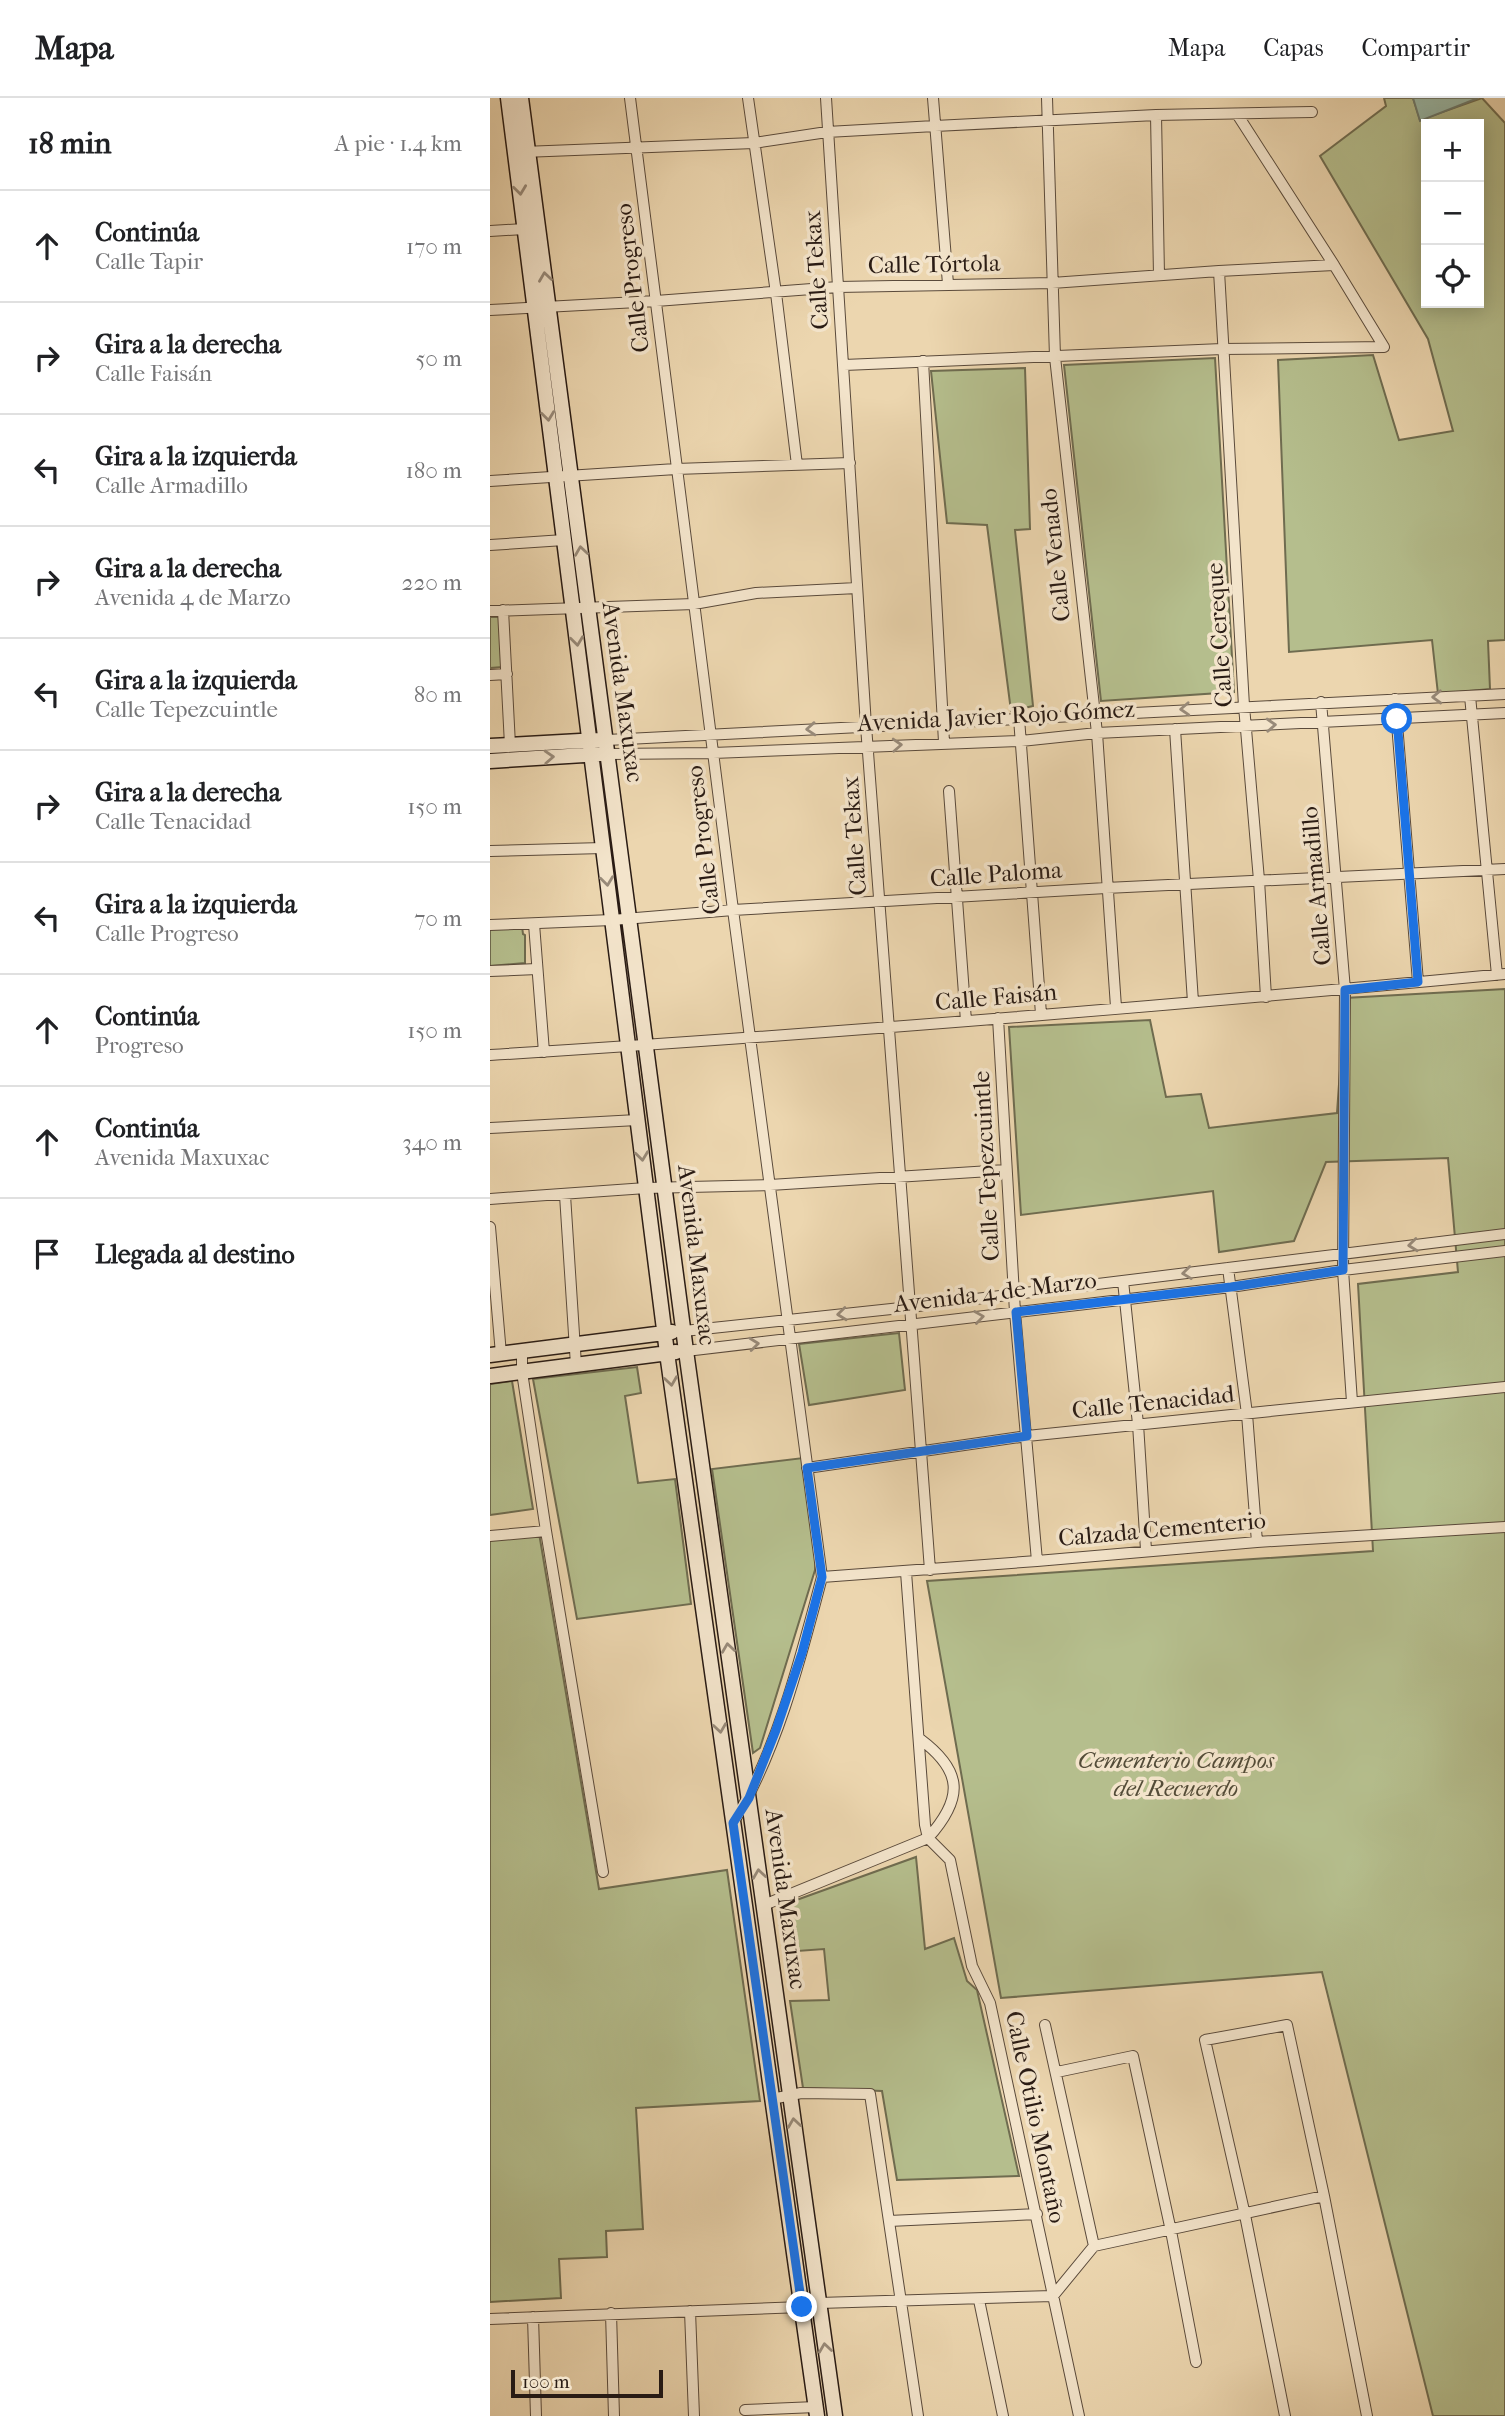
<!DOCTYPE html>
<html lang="es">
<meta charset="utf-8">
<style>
body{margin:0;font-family:"IM FELL French Canon",serif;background:#f6f6f6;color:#202124}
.controls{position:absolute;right:21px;top:21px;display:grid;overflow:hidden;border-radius:0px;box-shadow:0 4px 18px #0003}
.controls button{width:63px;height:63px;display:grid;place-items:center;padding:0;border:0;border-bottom:2px solid #e0e0e0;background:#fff;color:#202124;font:35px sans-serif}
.scale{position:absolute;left:21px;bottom:18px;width:152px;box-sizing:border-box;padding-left:7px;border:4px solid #291b14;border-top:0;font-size:19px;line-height:24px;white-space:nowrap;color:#291b14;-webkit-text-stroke:5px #f3e4cb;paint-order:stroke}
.stop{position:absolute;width:21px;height:21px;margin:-16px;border:5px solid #1a73e8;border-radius:50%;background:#fff}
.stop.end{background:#1a73e8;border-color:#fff;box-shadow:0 2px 7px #0008}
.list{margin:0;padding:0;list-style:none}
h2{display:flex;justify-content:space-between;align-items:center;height:91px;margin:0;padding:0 28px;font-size:30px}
h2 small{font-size:23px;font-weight:400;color:#757577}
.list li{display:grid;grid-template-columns:46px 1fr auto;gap:21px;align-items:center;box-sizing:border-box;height:112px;padding:0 28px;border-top:2px solid #e0e0e0}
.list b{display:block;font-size:26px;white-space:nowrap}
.list p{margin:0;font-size:23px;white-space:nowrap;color:#757577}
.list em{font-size:23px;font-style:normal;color:#757577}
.icon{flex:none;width:38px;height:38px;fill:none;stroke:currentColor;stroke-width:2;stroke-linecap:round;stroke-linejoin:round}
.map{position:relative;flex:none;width:1015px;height:2318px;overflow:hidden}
header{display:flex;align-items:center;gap:42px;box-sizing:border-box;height:98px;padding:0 35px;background:#fff;border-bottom:2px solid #e0e0e0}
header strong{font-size:33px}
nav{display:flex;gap:38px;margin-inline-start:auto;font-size:24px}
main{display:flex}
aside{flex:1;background:#fff}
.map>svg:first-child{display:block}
.green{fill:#b5be8d;stroke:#6f6c50;stroke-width:2;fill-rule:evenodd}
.water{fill:#99b9a8;stroke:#6c7a6d;stroke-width:2}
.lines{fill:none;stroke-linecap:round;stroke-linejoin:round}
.street-casing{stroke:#5a4a3b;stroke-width:12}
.secondary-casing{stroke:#291b14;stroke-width:17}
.street{stroke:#f3e4cb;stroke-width:10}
.secondary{stroke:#f3e4cb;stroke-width:14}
.oneway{stroke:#988a79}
.route{stroke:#1a73e8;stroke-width:9}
.labels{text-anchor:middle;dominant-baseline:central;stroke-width:7;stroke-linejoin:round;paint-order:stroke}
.street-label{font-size:24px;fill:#291b14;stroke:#f3e4cb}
.park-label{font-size:24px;font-style:italic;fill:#534c38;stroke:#f3e4cb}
</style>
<header>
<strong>Mapa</strong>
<nav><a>Mapa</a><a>Capas</a><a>Compartir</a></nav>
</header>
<main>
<aside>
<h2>18 min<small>A pie · 1.4 km</small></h2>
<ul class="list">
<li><svg class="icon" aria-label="ahead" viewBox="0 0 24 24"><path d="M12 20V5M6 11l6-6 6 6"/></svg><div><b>Continúa</b><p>Calle Tapir</p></div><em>170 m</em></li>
<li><svg class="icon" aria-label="right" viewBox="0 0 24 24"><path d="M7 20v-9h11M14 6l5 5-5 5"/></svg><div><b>Gira a la derecha</b><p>Calle Faisán</p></div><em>50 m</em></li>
<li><svg class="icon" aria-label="left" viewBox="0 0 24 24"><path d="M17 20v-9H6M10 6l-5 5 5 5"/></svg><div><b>Gira a la izquierda</b><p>Calle Armadillo</p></div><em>180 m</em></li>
<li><svg class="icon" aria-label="right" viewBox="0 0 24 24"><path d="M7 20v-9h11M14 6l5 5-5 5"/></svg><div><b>Gira a la derecha</b><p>Avenida 4 de Marzo</p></div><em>220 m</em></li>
<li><svg class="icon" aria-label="left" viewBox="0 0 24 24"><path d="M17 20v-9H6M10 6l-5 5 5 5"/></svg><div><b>Gira a la izquierda</b><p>Calle Tepezcuintle</p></div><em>80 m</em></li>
<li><svg class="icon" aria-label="right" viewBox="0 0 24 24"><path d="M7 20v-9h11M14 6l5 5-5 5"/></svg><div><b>Gira a la derecha</b><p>Calle Tenacidad</p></div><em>150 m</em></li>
<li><svg class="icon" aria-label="left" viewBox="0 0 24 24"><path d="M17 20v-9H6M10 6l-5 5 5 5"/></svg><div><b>Gira a la izquierda</b><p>Calle Progreso</p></div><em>70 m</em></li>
<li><svg class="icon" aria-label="ahead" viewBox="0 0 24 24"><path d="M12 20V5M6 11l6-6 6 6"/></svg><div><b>Continúa</b><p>Progreso</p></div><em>150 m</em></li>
<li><svg class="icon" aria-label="ahead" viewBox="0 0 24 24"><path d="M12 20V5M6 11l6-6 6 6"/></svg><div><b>Continúa</b><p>Avenida Maxuxac</p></div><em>340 m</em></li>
<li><svg class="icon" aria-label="arrive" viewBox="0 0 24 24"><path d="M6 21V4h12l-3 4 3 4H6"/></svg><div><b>Llegada al destino</b></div></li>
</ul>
</aside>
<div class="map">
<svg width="1015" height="2318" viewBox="0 0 1015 2318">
<rect width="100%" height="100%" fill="#ecd6af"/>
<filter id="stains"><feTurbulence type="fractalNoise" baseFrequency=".00286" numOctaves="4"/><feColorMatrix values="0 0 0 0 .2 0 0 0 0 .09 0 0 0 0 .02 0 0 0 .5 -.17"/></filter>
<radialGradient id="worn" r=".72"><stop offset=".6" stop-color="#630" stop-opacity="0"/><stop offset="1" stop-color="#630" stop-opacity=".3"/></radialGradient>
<path class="green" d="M894 0H923L930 22 992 0 1015 25V542L998 543 1000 591 948 596 942 542 799 554 788 262 883 257 909 342 963 333 938 241 830 58 896 8ZM936 26H989V205H936Z
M725 260 744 594 611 603 574 267Z
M535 270 540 431 525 432 543 608 521 613 497 427 457 425 441 273Z
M0 519H11L13 569 0 570Z
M32 828 33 836 35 837V865L0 868V830Z
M1015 891V2318H943L832 1874 511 1900 437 1483 883 1453 868 1186 968 1174 958 1060 836 1064 804 1143 729 1154 723 1093 531 1117 519 929 660 922 676 999 711 996 719 1030 847 1015 855 900Z
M409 1235 415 1292 319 1307 309 1246Z
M147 1269 151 1295 135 1298 148 1385 185 1381 201 1506 87 1521 43 1281Z
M22 1283 43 1411 0 1417V1286Z
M313 1360 326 1450 325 1472 270 1650 263 1655 222 1371Z
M49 1435 109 1791 237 1772 270 2003 146 2010 153 2131 116 2133 117 2159 69 2161 71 2200 0 2204V1441Z
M426 1759 435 1851 464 1840 477 1883 487 1892 529 2078 407 2082 392 1993 313 1990 300 1903 339 1902 334 1851 294 1854 287 1809Z"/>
<path class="water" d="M923 0H988L930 23Z"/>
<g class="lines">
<g class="street-casing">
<path id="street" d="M140 0 243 812 332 1479C311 1559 287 1654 243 1725
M258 0 286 195 307 367
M336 0 376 628 440 1472
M443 0 458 186
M557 0 565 259 607 635 626 909
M747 16 844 167 894 249
M666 17 669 177
M33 54 264 45 337 34 445 28 666 17 822 14
M0 133 34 131
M729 173 754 608 769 782 776 899
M0 212 166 203 348 189 562 185 729 173 844 167
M433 263 454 644
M354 267 732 251 894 249
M0 383 186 371 360 365
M0 447 74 442
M13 512 20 647
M0 513 204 506 266 495 367 490
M0 577 17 576
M980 598 1007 877
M905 601 928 884
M831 604 855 892 853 1172 862 1304
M529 620 551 916
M685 631 703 904
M117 642 1015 596
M119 656 223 655 531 643 607 635 1015 615
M459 693 476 923
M0 753 113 750
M44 826 54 954
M0 827 122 822 243 812 616 790 1015 771
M0 873 47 871
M508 920 525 1214 547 1463
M0 957C339 936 677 908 1015 876
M0 1030 147 1022
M75 1097 86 1267
M0 1101 156 1090 280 1087 516 1072
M0 1129 11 1256
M738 1170 757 1316 767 1444
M633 1183 648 1326 656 1452
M194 1233 420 1209 1015 1136
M32 1253V1274L56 1433 113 1774
M196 1253 741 1189 853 1172 1015 1153
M317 1370 537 1338 1015 1289
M0 1438 56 1433
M416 1474 435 1727 438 1740
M332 1479 547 1463 767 1444 1015 1429
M438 1740 460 1762 482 1868 500 1905 589 2318
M274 1807 438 1740C474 1700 473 1673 430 1641
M555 1927 604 2148
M567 1974 643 1958 681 2133 706 2264
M282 2001 311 1995 380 1996 428 2318
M399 2123 547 2116
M489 2202 513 2318
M329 2205 563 2198 604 2148 834 2098
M200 2213 204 2318
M121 2215 124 2318
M43 2219 46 2318
M0 2221 312 2209
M255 2312 326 2309
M795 2318 755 2117 715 1942 797 1927 834 2098 877 2318"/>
</g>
<g class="secondary-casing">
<path id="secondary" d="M18 0 177 1255 327 2318
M31 0 196 1253 345 2318
M0 648 108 642
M0 663 110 656
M0 1257 182 1234
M0 1278 186 1254"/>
</g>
<use href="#street" class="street"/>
<use href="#secondary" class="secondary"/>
</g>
<defs><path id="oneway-chevron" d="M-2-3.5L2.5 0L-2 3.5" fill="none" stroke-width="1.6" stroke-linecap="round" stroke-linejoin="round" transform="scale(1.75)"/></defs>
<g class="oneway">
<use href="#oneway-chevron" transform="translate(30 92) rotate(83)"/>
<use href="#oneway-chevron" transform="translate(55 179) rotate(-98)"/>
<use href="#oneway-chevron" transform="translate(58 318) rotate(83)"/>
<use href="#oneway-chevron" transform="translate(91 453) rotate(-98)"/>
<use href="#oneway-chevron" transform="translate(87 543) rotate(83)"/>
<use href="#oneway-chevron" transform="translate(947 599) rotate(178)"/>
<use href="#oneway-chevron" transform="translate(695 611) rotate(177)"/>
<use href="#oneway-chevron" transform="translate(781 627) rotate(-3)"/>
<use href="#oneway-chevron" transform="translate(321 631) rotate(176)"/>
<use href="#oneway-chevron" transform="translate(407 647) rotate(-3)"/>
<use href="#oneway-chevron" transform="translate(59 659) rotate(-3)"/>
<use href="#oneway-chevron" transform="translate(117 783) rotate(83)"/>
<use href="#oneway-chevron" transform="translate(152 1058) rotate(83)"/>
<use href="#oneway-chevron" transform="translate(923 1147) rotate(174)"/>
<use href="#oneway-chevron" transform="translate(697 1175) rotate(173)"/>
<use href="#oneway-chevron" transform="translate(352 1216) rotate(174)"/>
<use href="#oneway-chevron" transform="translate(489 1219) rotate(-8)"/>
<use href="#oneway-chevron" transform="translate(264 1246) rotate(-6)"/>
<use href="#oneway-chevron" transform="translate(181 1283) rotate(82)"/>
<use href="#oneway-chevron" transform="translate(238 1550) rotate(-98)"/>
<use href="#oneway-chevron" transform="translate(230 1630) rotate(82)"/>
<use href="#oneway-chevron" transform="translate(269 1776) rotate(-98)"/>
<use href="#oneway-chevron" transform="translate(304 2025) rotate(-98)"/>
<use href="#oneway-chevron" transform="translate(335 2250) rotate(-98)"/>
</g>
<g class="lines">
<path class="route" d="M312 2209 243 1725 259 1700 286 1632 312 1555 332 1479 317 1370 537 1338 526 1214 741 1189 853 1172 855 892 928 884 907 621"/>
</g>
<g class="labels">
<g class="street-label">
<text transform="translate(444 166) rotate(-1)">Calle Tórtola</text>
<text transform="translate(326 172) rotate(-94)">Calle Tekax</text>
<text transform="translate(142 180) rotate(-97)">Calle Progreso</text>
<text transform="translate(565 457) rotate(-96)">Calle Venado</text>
<text transform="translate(729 537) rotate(-94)">Calle Cereque</text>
<text transform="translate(133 594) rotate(82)">Avenida Maxuxac</text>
<text transform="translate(506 618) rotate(-3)">Avenida Javier Rojo Gómez</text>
<text transform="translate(364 738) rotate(-94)">Calle Tekax</text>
<text transform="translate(213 742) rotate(-97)">Calle Progreso</text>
<text transform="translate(506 776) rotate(-4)">Calle Paloma</text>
<text transform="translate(826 788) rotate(-95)">Calle Armadillo</text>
<text transform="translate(506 899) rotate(-5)">Calle Faisán</text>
<text transform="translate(496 1068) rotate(-93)">Calle Tepezcuintle</text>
<text transform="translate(207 1157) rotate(83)">Avenida Maxuxac</text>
<text transform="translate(505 1194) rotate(-7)">Avenida 4 de Marzo</text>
<text transform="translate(663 1304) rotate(-6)">Calle Tenacidad</text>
<text transform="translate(672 1431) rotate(-5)">Calzada Cementerio</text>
<text transform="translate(296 1801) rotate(82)">Avenida Maxuxac</text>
<text transform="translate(546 2019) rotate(78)">Calle Otilio Montaño</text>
</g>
<g class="park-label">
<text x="686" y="1662">Cementerio Campos<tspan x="686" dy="28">del Recuerdo</tspan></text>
</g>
</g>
<rect width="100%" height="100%" filter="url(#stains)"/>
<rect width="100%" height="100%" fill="url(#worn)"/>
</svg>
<div class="controls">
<button>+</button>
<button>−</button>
<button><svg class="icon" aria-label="locate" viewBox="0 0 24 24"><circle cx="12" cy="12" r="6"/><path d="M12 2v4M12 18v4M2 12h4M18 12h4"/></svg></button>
</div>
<div class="scale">100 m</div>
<div class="stop" style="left:907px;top:621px"></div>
<div class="stop end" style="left:312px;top:2209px"></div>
</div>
</main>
